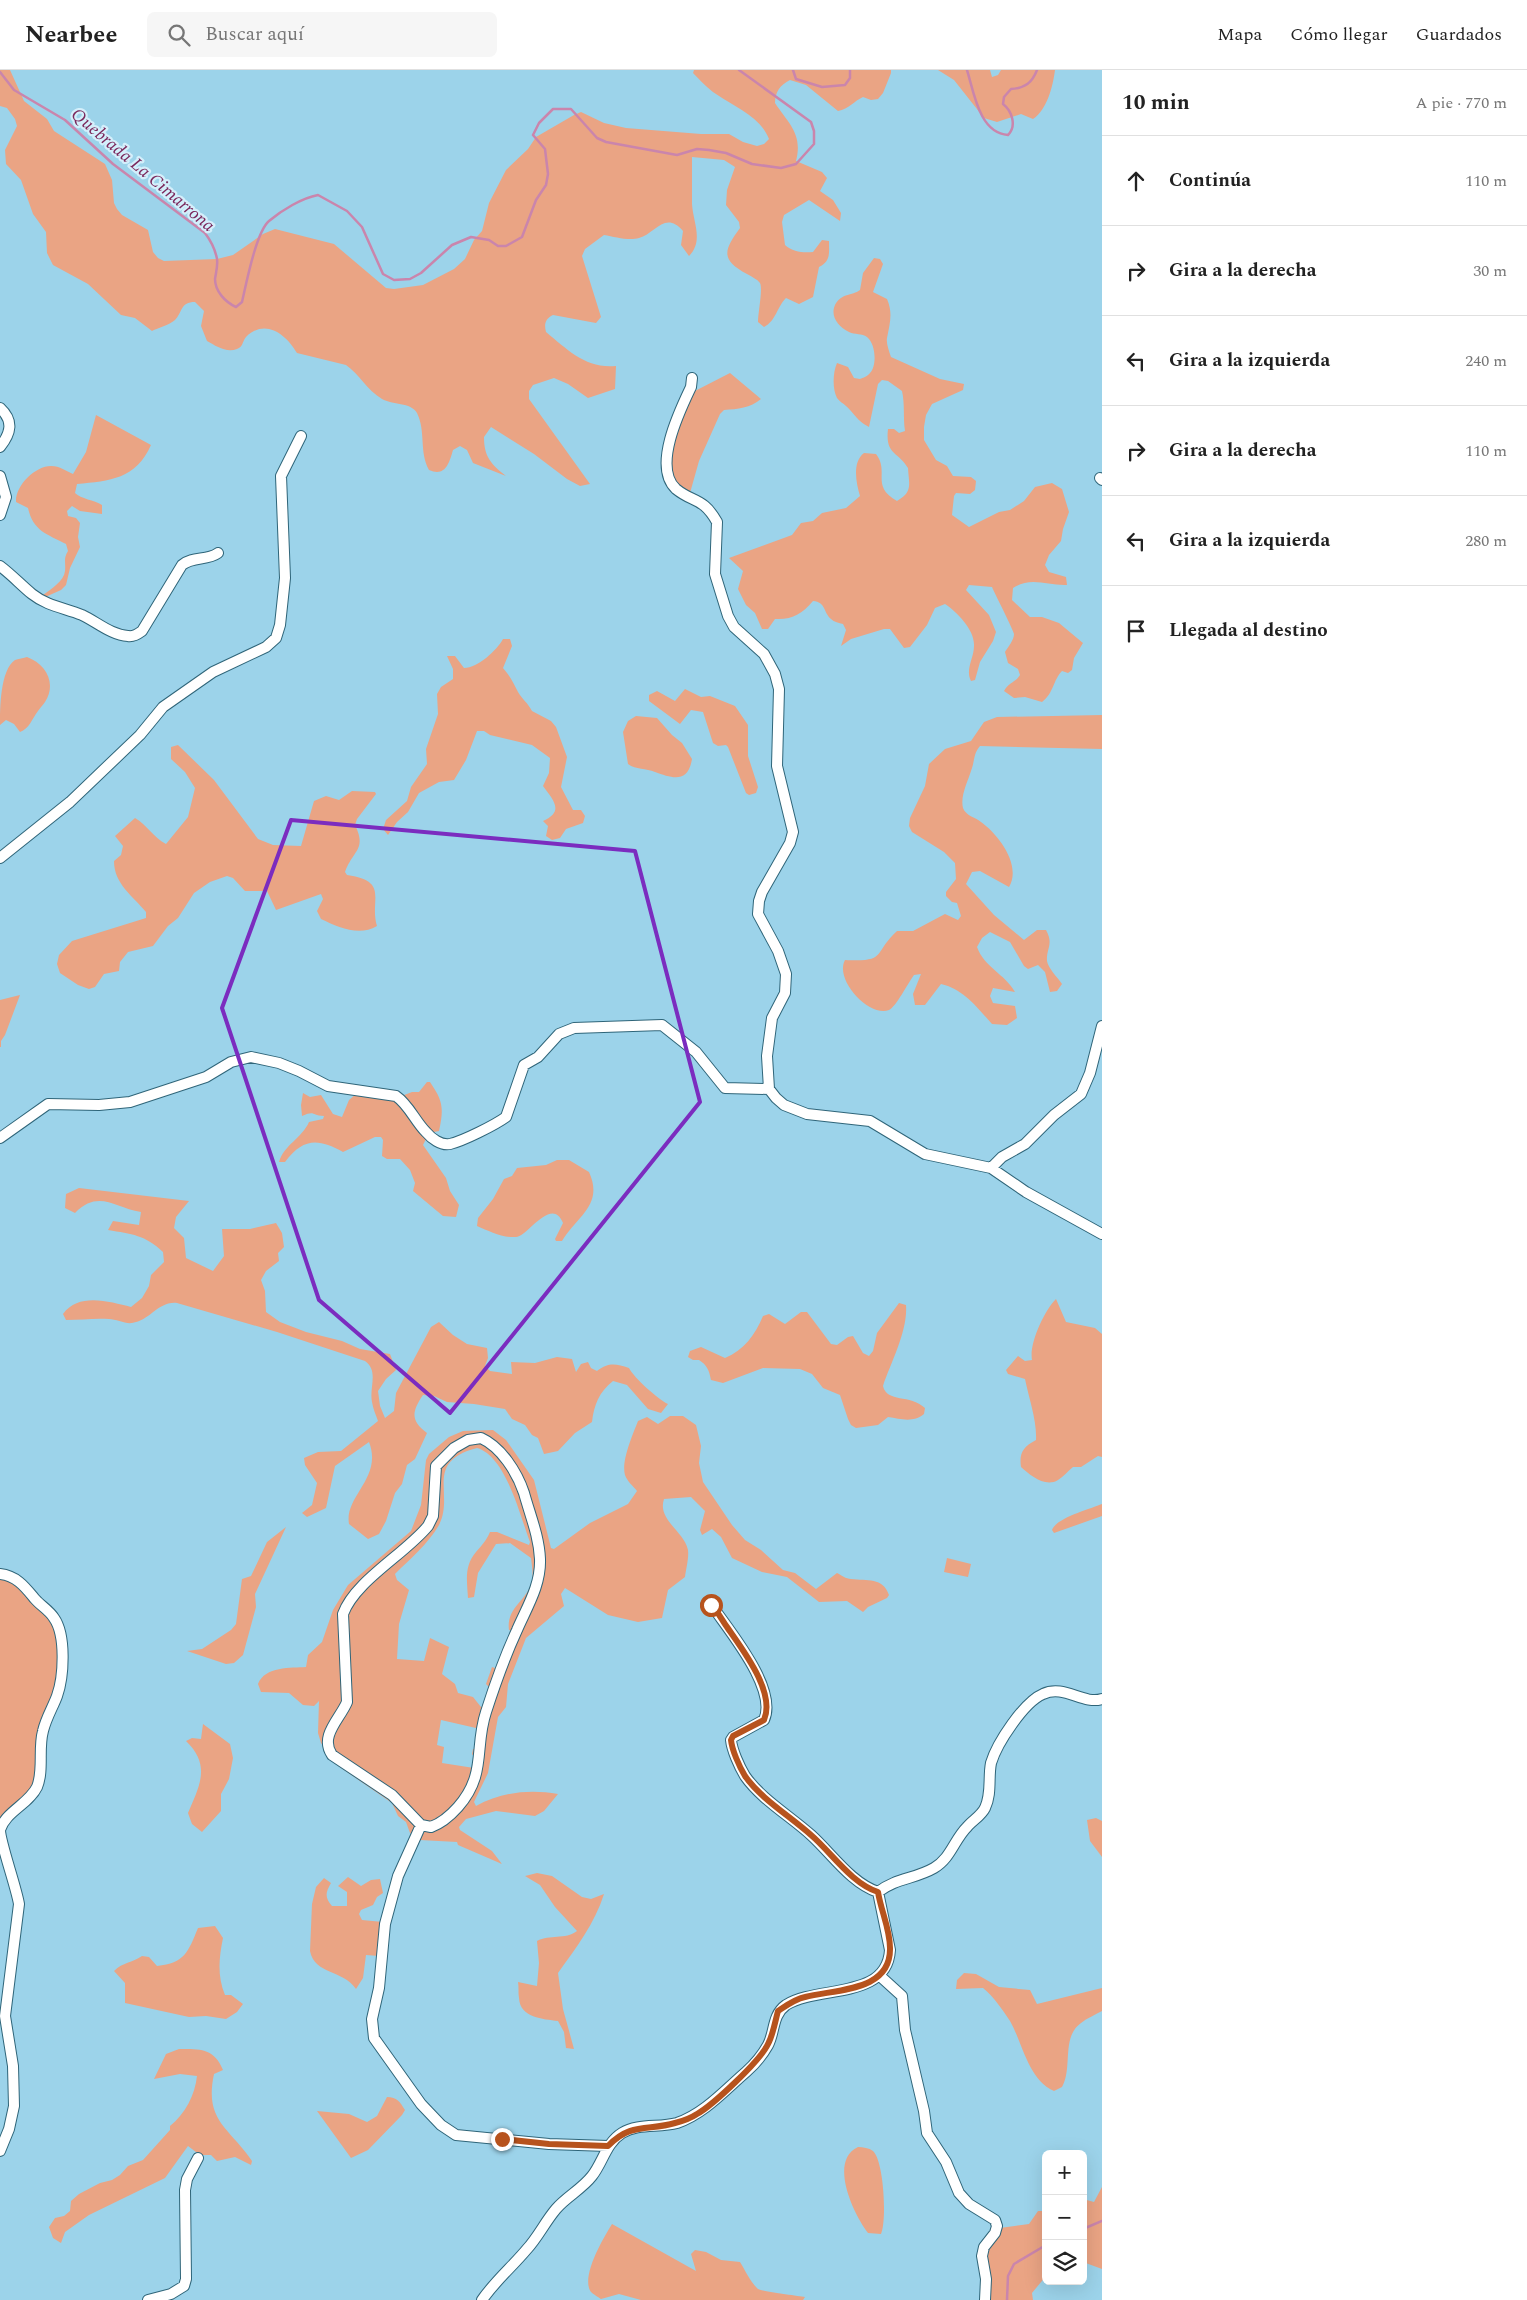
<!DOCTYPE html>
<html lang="es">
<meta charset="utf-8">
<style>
body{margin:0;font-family:Spectral,serif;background:#f6f6f6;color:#222}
.controls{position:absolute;right:15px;bottom:15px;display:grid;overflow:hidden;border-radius:8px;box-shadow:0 5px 20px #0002}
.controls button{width:45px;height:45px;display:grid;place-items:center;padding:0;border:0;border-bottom:1px solid #e0e0e0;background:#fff;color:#222;font:25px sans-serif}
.stop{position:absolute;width:15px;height:15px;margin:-11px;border:4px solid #b7531d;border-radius:50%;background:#fff}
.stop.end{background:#b7531d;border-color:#fff;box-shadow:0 1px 5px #0008}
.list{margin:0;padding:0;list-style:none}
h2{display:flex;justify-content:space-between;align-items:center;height:65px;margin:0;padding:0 20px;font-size:21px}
h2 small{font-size:16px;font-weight:400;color:#767676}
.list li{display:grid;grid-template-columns:32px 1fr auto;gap:15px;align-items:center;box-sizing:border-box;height:90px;padding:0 20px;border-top:1px solid #e0e0e0}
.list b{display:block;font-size:19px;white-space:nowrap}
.list em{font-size:16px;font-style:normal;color:#767676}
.icon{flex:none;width:28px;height:28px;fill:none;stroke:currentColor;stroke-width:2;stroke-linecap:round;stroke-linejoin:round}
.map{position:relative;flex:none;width:1102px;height:2230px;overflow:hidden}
header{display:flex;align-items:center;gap:30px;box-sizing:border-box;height:70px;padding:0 25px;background:#fff;border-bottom:1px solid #e0e0e0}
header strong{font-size:24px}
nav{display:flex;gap:28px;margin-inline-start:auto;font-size:18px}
.search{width:350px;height:45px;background:#f6f6f6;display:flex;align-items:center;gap:12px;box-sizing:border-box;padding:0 18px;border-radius:8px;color:#767676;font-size:19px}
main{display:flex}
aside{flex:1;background:#fff}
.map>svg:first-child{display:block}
.green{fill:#eaa484;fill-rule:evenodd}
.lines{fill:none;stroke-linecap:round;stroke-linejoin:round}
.stream{stroke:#ca85ac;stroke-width:2.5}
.street-casing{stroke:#2f6579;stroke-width:12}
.street{stroke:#fff;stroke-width:10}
.route{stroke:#b7531d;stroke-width:6}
.marked{fill:none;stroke:#7b2cbf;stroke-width:4;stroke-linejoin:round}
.labels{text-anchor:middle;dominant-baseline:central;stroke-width:4.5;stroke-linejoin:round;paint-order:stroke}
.water-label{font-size:18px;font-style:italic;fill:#7b285c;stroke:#d4effb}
</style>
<header>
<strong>Nearbee</strong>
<div class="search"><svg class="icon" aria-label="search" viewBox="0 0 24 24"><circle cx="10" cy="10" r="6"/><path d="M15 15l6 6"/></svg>Buscar aquí</div>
<nav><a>Mapa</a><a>Cómo llegar</a><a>Guardados</a></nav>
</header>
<main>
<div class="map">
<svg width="1102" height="2230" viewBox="0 0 1102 2230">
<rect width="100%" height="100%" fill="#9cd3ea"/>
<path class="green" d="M0 0H10L24 31 47 49 54 61 105 94 112 110 114 133 117 139 122 145 148 160 153 182 158 188 164 191 217 189 233 185 263 164 275 159 334 174 386 218 394 219 423 215 454 199 465 189 474 170 482 161 489 133 506 100 528 79 536 67 574 45 581 42 604 53 626 58 701 64H729L743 72 757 76 764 74 769 69C760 46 736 38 716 24 708 19 700 10 693 3L694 0H891V3L883 23 878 29 871 30 863 27C854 31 849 39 838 41L806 15 790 10C780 15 775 22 775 33 789 54 803 64 796 91L822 102 827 108 820 121 833 130 841 143 840 151 809 130 784 145 782 152 785 175C793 182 803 183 813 182L822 170 829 171C829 183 831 191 819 197L813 227 799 234 786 228C777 237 776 251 764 257L758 252C758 243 763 219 760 213 757 209 752 207 747 204 721 190 723 181 740 158L739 152 726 135 727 120 735 97 724 90 692 87C692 103 692 119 692 134 693 152 704 171 689 186L681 175 683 161C665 140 655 164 639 168 629 171 615 167 604 165L585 179 582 186 601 247 596 253 553 245C545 249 544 254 546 262 568 280 586 299 616 296L615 319 588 328 568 314 554 308 533 315 529 321V329L590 414 580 416 567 409 534 384 491 357 484 367C484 387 491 394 506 406L473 393 467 380 460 376 453 380C449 394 445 407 429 400 419 382 426 361 417 343 411 332 392 335 382 329 367 320 359 304 346 295L297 283C286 264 265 248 246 267 242 272 243 277 237 279 226 283 216 276 207 271L201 256 204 241 195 232C180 232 183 242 175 250 169 255 158 258 152 261L135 248 121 245 88 214 53 195 47 183 46 162 33 144 21 110 6 94 5 80 17 56 15 49 7 38 0 36Z
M938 0H990L992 7 998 5 1001 0H1055C1053 16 1047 40 1033 49L1021 44 997 52 984 48 954 10Z
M874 188 880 189 883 194 873 222 887 229C893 243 890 253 887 268 886 273 889 281 891 287L940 309 964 314 963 320 932 334 926 345 924 357V370L936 390 947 396 953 406 971 407 976 411 975 420 970 424 956 423 954 426 952 445 969 457 999 442 1010 440 1024 431 1035 417 1052 413 1062 419 1069 442 1063 459 1061 471 1049 485 1045 495 1049 502 1066 507 1067 515C1048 516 1031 506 1013 518L1012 530 1030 547H1042L1059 553 1083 573 1074 588 1072 600 1068 603 1062 601C1053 610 1054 623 1042 632L1025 627 1014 628 1004 621C1008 613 1016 612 1020 605L1018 599 1008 593 1005 582C1008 577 1014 570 1014 564 1014 561 995 524 992 517L969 515 966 520 989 545 996 562 993 571 980 592 975 610 971 611C965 599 974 588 974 576 975 560 957 542 945 534L935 538 927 555 910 577 904 578 890 559H884L851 569 841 576 846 560 843 554C839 553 834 552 831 549 823 542 826 532 813 531 802 544 792 550 775 549L768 559H762L755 543 746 535 738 519 743 501 729 488 792 465 801 453 813 451 822 443 846 438 860 426C856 413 852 392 864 383L876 384C890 402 870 416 897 431 913 422 909 415 908 398 898 381 885 385 888 359H894L899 363 905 361C903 348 905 334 902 321L888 311 882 310 878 314 869 357C855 349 857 346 846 336 843 333 840 332 837 328 832 318 833 302 837 293L848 297 854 308 860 309C863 308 868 306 870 303 877 296 876 274 867 267 862 263 855 265 849 262 838 257 830 246 835 235 841 223 852 226 860 220L863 203Z
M730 303 761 329C750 338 738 339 724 340L720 344 699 391 690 423 677 416C662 378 678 357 693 322Z
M96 345 151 375C136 409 110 411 77 414L75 423C81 429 94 430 102 435V444L80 441 72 436 67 441 68 446 76 448 80 453 78 467 80 477 70 498 66 515 61 520 43 528V525C51 519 64 511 65 501 66 492 63 489 68 481L66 474C47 464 33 461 28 438L16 432C15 416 35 396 51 396 60 396 66 401 73 404L86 382Z
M503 569H510L512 576 503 598C510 606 513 612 518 622 522 629 528 633 532 641L551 651 556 657 567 687 561 717 573 740H581L585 746 583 753 566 759 560 768 552 770 546 766 548 756 543 751C565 741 553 730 543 716L549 703 550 688 532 675 490 665 484 661H477L466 690 454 710 439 712 419 723 408 742 397 752 388 765 383 759 386 750 407 731 411 717 427 694 426 679 438 644 437 624 441 617 453 609V599L447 586H455L464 598C478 598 497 580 503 569Z
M27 587C46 594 57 613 45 632 43 635 40 638 38 641 32 649 29 659 20 662L14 654 6 650 0 655C0 639 0 600 15 590 18 589 24 588 27 587Z
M685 619 701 627 710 626 735 636 748 655V686L758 717 756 723 749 725 746 723 728 677 726 675 718 676 713 673 703 642 691 640 680 654 649 631V625L657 621 675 631Z
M1102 645V679L980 676C973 684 975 691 971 701 968 711 960 726 963 738 966 746 975 747 981 752 998 764 1022 795 1009 817L980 801 972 802 966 814 994 845 1024 870 1037 860H1046C1054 874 1046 879 1047 891 1048 898 1058 908 1062 914L1057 921 1050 922 1045 902 1038 895 1028 899 1024 896 1010 872 990 862 982 868 977 877C984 897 1005 904 1015 922L993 918 990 926 993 933 1015 936 1017 948 1007 955 992 954C977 937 963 919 941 914L925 935H915L913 924 921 904 914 905C908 913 896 937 889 940 870 948 834 910 845 890 888 892 872 884 897 861H913L945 844 958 850 961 846 957 833 952 832 946 826V822L956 809 955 793 944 782 912 762 909 756 910 748 925 716 929 694 945 679 971 671 984 652 997 647Z
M636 646 657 648 672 665 682 673 692 689C688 714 672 708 655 702 646 698 636 700 628 694L623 662 628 651Z
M178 675 214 710 258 769 273 775 301 776 314 731 326 726 339 730 352 721 375 722 376 724 357 749 355 755C367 780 353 780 345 802L347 805C390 811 369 830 377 856 359 867 338 857 321 849L317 841 323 829 321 824 276 840 267 821H245L233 808 227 806 210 812 194 823 178 848 168 856 153 876 128 882 120 892 119 901 104 904 95 917 89 919 78 915 60 903 57 894 59 885 72 871 146 848V842C133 826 114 814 114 791L121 785 123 776 115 766 135 748C147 755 153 767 166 774L188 747 195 718 185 702 171 689V677Z
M20 925 5 965 1 971V977H0V930Z
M427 1012H430C443 1031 444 1038 439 1061L429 1063 423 1075 446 1108 450 1121 459 1135 456 1147 443 1146 413 1121 415 1113 410 1100 400 1089H387L382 1086 383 1070 381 1067H375L343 1082C318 1068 303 1068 285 1092H279C284 1075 302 1068 309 1052L323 1049 324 1046C311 1046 316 1040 302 1046L301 1035 303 1023 310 1027 321 1025 333 1044 342 1047 349 1030 356 1024 394 1029 412 1022H419Z
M557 1090H569L589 1102C604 1135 577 1146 562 1171H556L555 1169 563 1153C552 1125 527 1167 516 1167 502 1168 489 1161 477 1156L478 1148 493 1129 504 1109 512 1106 517 1098 546 1095Z
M79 1118 189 1131 176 1147 174 1158 184 1168 186 1188 213 1201 224 1186 222 1159H250L276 1153 282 1163 284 1177 278 1183 279 1191 266 1201 261 1210 265 1221 266 1242 280 1252 306 1262 342 1271 360 1279 390 1284 396 1300 386 1309 378 1321 380 1336 385 1348 394 1341 396 1323 431 1257 439 1252 453 1265 467 1274 487 1278 488 1288 485 1296 490 1301 512 1304 511 1292 535 1293 557 1287 572 1289 576 1302 581 1294 588 1292 591 1298 597 1301C609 1292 616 1294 629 1298 634 1308 658 1329 668 1334L661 1343 648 1339 627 1315 613 1311C599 1322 594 1335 592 1352L575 1363 558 1381 544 1384 538 1368 532 1365 525 1355 512 1349 505 1339 474 1334 447 1332 434 1326 423 1325C412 1341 410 1351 427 1363L415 1389 407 1395 402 1414 395 1423 386 1451 379 1464 368 1469 349 1454C344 1426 383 1408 369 1372L335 1396 326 1438 307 1447 302 1443 312 1435 317 1413 305 1395 304 1388 318 1382 341 1381 378 1351C376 1345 373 1339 372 1332 369 1317 379 1301 365 1291L277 1262 177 1233C158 1231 150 1251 132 1253 125 1254 116 1249 109 1249 95 1248 80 1250 66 1250L63 1244C79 1222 110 1232 131 1237L142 1228 149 1216 151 1205 164 1192 163 1182C145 1165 132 1164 108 1160L113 1151 139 1155 141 1142C114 1138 99 1119 75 1143L65 1138 66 1124Z
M1056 1229 1066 1252 1095 1258 1102 1264V1387L1098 1386 1081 1397H1073C1068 1401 1063 1407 1058 1410 1045 1418 1030 1405 1021 1397 1019 1383 1023 1377 1036 1370 1037 1350 1029 1329 1025 1309L1008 1304 1006 1300 1018 1286 1025 1291 1032 1290C1029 1274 1044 1241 1056 1229Z
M899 1233 906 1235C908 1261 891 1292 883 1316 887 1333 910 1324 925 1338L924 1344C913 1353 901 1349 888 1347L878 1355 856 1358 851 1355 848 1349 840 1325 823 1318 812 1304 800 1299 763 1298 723 1313 711 1310C709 1300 707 1295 699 1290H693L688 1287 690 1281 701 1277 725 1288C744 1280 755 1265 763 1246L769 1244 785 1254 801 1242H807L831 1274 837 1275 848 1267 853 1266 863 1283 869 1286 873 1281 877 1263Z
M670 1346H683L696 1355 701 1376 699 1393 703 1412 732 1455 745 1470 761 1480 783 1500 795 1503 816 1519 837 1503C841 1505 846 1509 851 1509 867 1511 883 1507 889 1525L887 1528 868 1537 863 1542 847 1531 819 1532 787 1507 762 1502 732 1488 721 1467 712 1459 702 1465 700 1460 705 1441 691 1427 664 1429C657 1450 684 1461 688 1480 689 1488 686 1499 685 1507L668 1520 662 1548 638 1552 608 1545 565 1518 561 1524 564 1536 526 1568 508 1614 506 1637 498 1647 488 1703 474 1732 476 1736C501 1722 530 1719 558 1724L544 1741 535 1746 496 1741 466 1749 459 1757 460 1760 492 1781 502 1794 458 1775 457 1772 420 1770 410 1763 406 1752 398 1746 392 1733 334 1693 321 1673 318 1663 319 1631 314 1636 303 1635 289 1623 261 1622 258 1614C265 1596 291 1598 306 1597L308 1585 322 1572 333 1540 348 1515 411 1461 421 1435 426 1390 429 1384 449 1367 463 1361 493 1360 506 1370 534 1410 551 1478 554 1479 590 1453 628 1434 637 1421C633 1416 627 1411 625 1405 621 1391 633 1364 638 1351L647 1347 658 1354ZM477 1378C506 1386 520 1446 530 1472L529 1475 497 1462H490C486 1471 482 1475 476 1482 464 1496 467 1511 468 1528L474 1527 478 1503 496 1474 510 1473 531 1488C532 1496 534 1508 531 1515 525 1531 506 1539 509 1560L512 1561 507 1576 504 1575 501 1584 504 1588 503 1601 492 1597 486 1614 489 1617 486 1635 481 1637 473 1627 458 1623 455 1614 442 1604 449 1577 430 1568 424 1591 397 1589 399 1554 409 1520 397 1510 395 1504C410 1489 428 1474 439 1455 455 1424 423 1392 477 1378ZM441 1650 476 1658 478 1662 475 1679H473L472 1684 475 1688 474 1698 442 1693 444 1677 437 1675Z
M1102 1434V1446L1054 1463 1052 1460C1056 1448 1090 1439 1102 1434Z
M286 1457 255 1524 256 1537 243 1585 234 1593 226 1594 187 1581 202 1579 231 1560 236 1554 242 1509 251 1506 267 1472Z
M947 1488 971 1494 968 1507 944 1502Z
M0 1508 16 1514 55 1556 58 1585 57 1616 33 1718 0 1753Z
M203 1654 230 1674 233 1688 229 1709 221 1724V1741L202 1762 192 1754 188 1743C200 1715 211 1695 186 1671L192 1668 201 1669Z
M1096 1748 1102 1751V1787L1090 1771 1087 1750Z
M537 1803 552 1806 582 1827 591 1829 604 1824C595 1853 576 1878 558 1903L563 1939 574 1979 566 1978 564 1962 558 1951C543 1949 520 1948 519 1928 518 1923 519 1918 518 1912L537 1916 539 1893 537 1871C550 1864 565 1870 577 1861L555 1837 540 1815 525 1806Z
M348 1807 361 1816 371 1810 380 1809 383 1823 377 1827 373 1835 361 1840 359 1844 362 1850 383 1852 379 1886 366 1885 363 1908 356 1919C342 1899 315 1905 310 1881L312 1834 316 1817 324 1808 331 1813C325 1823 325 1828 332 1836H347V1822L338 1816Z
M215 1856 223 1868C219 1887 217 1906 225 1925H231L243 1934 237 1942 226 1949 206 1946 189 1947 125 1933V1913L114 1901C123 1892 132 1893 142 1886L149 1887 157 1896C185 1893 188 1882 198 1858Z
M964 1903 976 1904 999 1917 1030 1920 1037 1934 1102 1918V1941C1095 1945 1087 1948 1081 1953 1061 1967 1073 1998 1062 2017L1054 2021C1028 2009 1023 1974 1010 1951 1002 1939 994 1927 983 1918L956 1919 957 1910Z
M179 1979C200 1979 214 1978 223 2000L214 2004C204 2051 229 2057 252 2091L251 2095 235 2087 217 2091 211 2085H200L188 2076 165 2108 89 2145 65 2162 61 2173 53 2168 49 2157 55 2148 64 2146 70 2141 71 2131 79 2124 100 2113 112 2110 120 2105 128 2096 143 2090 170 2060V2056C185 2044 195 2025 197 2006L180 2004 154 2009 166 1984Z
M387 2027C397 2027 400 2032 405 2040L402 2045 368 2080 351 2088 317 2041 349 2044 367 2052 377 2046Z
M858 2077C863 2077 869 2078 873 2081 884 2091 887 2151 881 2164L868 2163C854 2145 828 2091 858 2077Z
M1102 2117V2199L1083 2192V2129L1094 2132Z
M1038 2141H1046V2206L1032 2223 1033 2230H988L986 2194 988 2178 1000 2158 1029 2154Z
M612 2154 696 2201 691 2184 695 2180 706 2182 721 2190 740 2192C745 2200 751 2213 758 2219 760 2221 798 2226 805 2227L803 2230H641L619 2224 601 2229C598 2227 593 2224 591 2222 580 2207 604 2167 612 2154Z"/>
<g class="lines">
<path class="stream" d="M793 0 796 9 822 17 845 15 850 8V0
M967 0C974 22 979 63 1008 65 1017 56 1012 41 1003 34L1004 27 1011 19C1025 18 1032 13 1037 0
M0 2 14 20 65 50 113 94 205 163C211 171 215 178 217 189 218 196 216 202 215 209 215 221 225 232 236 237L242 232C246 215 256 162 269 151 282 140 302 128 318 125L347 141 362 157 383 204 394 210 410 209 421 203 452 175 471 167 489 170 498 176H506L522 167 536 130 546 115 548 104 545 79 533 65 539 53 553 39H571L597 68 606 72 677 85 697 79 709 80 726 83 752 94 781 98 796 94 814 74V61L811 52 739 0
M1083 2159 1102 2151
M1007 2230 1008 2206 1014 2194 1046 2175"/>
<g class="street-casing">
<path id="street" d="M692 308 691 317C680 340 652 397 676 419 693 433 703 427 717 452L715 504 728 546 734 557 764 584 775 604 779 619 777 696 793 762 790 773 762 822 759 831 758 844 778 881 786 904 785 923 772 948 767 986 769 1019 776 1028 784 1035 807 1044 870 1051 925 1084 991 1098 1026 1122 1102 1164
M0 338C14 351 11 363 0 377
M0 406 6 427 0 445
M1100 408 1102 410
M0 496C12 505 21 515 32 524 47 536 65 538 82 545 97 552 111 565 128 566 133 567 138 564 142 561L182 495C193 486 207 491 218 483
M0 788 70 732 140 665 163 637 213 602 266 577 276 568 280 555 285 508 281 406 301 366
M0 1068 48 1034 99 1035 130 1032 206 1007 231 992 251 987 279 993 299 1001 328 1016 396 1026C409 1035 415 1051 426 1062 431 1068 441 1076 450 1074 463 1071 495 1055 506 1047L524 995 538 987 559 964 574 958 662 955 696 982 725 1018 769 1019
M991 1098 1002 1087 1025 1074 1054 1045 1081 1024 1090 1003 1102 956
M481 1368C501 1377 517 1402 524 1423 530 1445 539 1466 540 1489 541 1515 527 1537 517 1560 505 1586 495 1614 486 1642 474 1678 487 1704 458 1737 450 1746 442 1753 431 1757L421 1755 392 1725 332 1685C319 1666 340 1649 347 1632L343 1544C355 1511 405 1484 428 1456L433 1446 436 1396 454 1378 468 1370Z
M0 1504C17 1506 25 1517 35 1529 41 1536 49 1540 54 1548 66 1565 64 1606 57 1626 53 1637 46 1648 43 1661 38 1679 44 1700 37 1717 29 1734 5 1742 0 1760 0 1772 16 1816 19 1834L5 1946 13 1996 14 2036 9 2059 0 2081
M706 1535 713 1537C730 1562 778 1619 764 1650L733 1667 731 1670C732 1680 739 1696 745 1706 761 1729 790 1746 811 1765 832 1784 851 1813 878 1822
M421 1755 398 1806 385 1854 379 1918 372 1949 374 1968 421 2034 441 2055 456 2065 549 2074 608 2076
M880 1906 902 1926 905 1960 924 2041 927 2063 946 2092 959 2123 969 2134 995 2150 997 2156 995 2163 984 2177 982 2186 986 2209 985 2230
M148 2230 171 2224 184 2216 186 2209 185 2120 187 2109 198 2088
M482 2230C495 2211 512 2197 527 2179 538 2167 545 2152 556 2139 566 2127 582 2119 592 2106 603 2092 606 2073 622 2063 638 2053 659 2058 677 2053 704 2044 725 2020 746 2002 754 1995 763 1984 768 1975 775 1962 772 1945 786 1935 818 1915 887 1930 890 1880L878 1822C896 1808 915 1809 934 1798 951 1788 954 1770 967 1757 973 1750 981 1746 985 1738 992 1723 988 1708 991 1693 997 1673 1024 1632 1043 1624 1064 1614 1083 1635 1102 1629"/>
</g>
<use href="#street" class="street"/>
</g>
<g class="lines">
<path class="route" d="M502 2069 549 2074 608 2076C631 2052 648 2061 675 2053 683 2051 691 2048 697 2044 713 2035 760 1991 768 1974 773 1965 775 1952 778 1941 787 1935 795 1929 805 1927 836 1919 891 1922 890 1878 890 1859 881 1841 878 1822 851 1813 832 1783 811 1765 790 1746 761 1729 745 1706 739 1696 732 1680 731 1670L733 1666 764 1650C776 1622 742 1579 727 1557 722 1550 717 1540 711 1535"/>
</g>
<path class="marked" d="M291 750 635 781 700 1032 450 1343 319 1230 222 938Z"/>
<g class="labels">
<g class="water-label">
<text transform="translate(143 100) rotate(40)">Quebrada La Cimarrona</text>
</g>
</g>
</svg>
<div class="controls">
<button>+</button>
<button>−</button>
<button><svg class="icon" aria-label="layers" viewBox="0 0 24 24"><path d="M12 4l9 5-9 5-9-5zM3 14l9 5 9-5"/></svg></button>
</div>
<div class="stop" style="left:711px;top:1535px"></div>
<div class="stop end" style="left:502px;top:2069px"></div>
</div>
<aside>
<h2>10 min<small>A pie · 770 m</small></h2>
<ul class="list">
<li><svg class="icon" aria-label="ahead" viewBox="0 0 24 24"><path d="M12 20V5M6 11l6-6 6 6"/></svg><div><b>Continúa</b></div><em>110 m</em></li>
<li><svg class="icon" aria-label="right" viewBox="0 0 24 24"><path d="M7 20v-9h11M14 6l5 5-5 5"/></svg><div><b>Gira a la derecha</b></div><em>30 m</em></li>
<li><svg class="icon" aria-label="left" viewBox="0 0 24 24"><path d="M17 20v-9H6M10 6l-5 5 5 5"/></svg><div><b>Gira a la izquierda</b></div><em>240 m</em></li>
<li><svg class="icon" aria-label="right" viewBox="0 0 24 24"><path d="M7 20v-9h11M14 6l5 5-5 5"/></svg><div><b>Gira a la derecha</b></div><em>110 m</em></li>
<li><svg class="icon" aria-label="left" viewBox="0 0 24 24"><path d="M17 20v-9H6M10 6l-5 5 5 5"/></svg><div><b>Gira a la izquierda</b></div><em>280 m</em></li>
<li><svg class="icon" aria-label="arrive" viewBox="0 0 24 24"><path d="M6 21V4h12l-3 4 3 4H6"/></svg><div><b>Llegada al destino</b></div></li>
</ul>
</aside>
</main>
